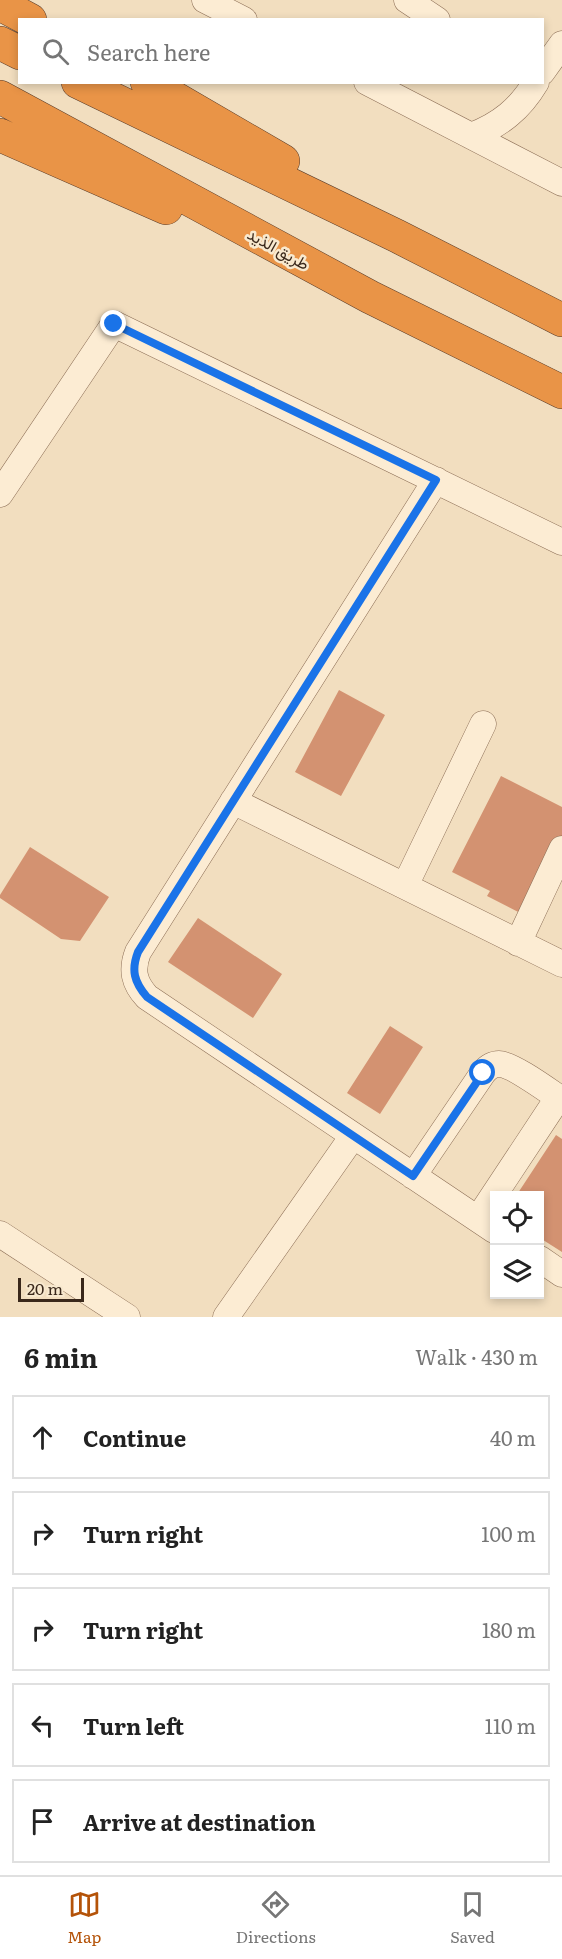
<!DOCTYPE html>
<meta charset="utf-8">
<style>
body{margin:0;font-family:Literata,Vazirmatn,serif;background:#f6f6f6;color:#222}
.controls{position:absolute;right:18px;bottom:18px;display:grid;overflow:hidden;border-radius:0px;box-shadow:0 3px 9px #0003}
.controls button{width:54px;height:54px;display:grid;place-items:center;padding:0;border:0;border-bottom:2px solid #e0e0e0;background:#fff;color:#222;font:30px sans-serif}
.scale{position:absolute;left:18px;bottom:15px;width:66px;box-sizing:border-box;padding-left:6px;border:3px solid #3a281b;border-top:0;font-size:16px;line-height:21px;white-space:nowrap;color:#3a281b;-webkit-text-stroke:4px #f8e9cf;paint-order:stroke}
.stop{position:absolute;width:18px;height:18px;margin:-14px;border:4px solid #1a73e8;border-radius:50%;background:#fff}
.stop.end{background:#1a73e8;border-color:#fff;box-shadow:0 2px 6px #0008}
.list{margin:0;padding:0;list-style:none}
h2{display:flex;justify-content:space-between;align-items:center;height:78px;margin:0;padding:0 24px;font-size:26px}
h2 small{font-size:20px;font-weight:400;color:#767676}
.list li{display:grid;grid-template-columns:39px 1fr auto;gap:18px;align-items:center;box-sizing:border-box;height:84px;margin:0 12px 12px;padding:0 12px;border:2px solid #e0e0e0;border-radius:0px}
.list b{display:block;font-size:22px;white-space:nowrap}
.list em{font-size:20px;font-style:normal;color:#767676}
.icon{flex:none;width:33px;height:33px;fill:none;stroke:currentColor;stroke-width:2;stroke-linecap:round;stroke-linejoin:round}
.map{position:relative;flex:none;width:562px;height:1317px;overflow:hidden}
.search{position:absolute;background:#fff;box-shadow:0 3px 9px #0003;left:18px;right:18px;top:18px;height:66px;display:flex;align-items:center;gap:15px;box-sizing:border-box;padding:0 21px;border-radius:0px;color:#767676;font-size:22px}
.sheet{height:558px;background:#fff}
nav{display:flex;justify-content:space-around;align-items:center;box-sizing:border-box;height:84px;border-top:2px solid #e0e0e0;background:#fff;font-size:16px;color:#767676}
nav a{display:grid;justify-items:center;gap:3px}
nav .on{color:#b45309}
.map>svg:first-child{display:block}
.building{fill:#d39271}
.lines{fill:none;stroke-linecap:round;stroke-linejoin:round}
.minor-casing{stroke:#8c6e56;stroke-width:27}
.highway-casing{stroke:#593c2a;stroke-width:34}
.minor{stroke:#fcecd3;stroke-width:26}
.highway{stroke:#e99447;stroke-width:33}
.route{stroke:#1a73e8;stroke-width:8}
.labels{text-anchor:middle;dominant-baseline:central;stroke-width:5;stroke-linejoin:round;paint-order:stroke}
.street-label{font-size:16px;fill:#3a281b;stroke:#f8e9cf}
</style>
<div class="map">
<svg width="562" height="1317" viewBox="0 0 562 1317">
<rect width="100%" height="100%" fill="#f2debf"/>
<path class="building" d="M339 690 385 715 341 796 295 772Z
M501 776 562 807V846L526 916 487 896 490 891 452 872Z
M30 847 109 897 80 941 61 939 0 898V895Z
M198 918 282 974 253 1018 168 962Z
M390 1026 423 1047 380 1114 347 1093Z
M556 1135 562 1139V1252L540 1238V1196H516Z"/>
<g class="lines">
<g class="minor-casing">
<path id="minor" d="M205 0 244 20
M407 0 437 20
M542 72 562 44
M367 82 562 183
M471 136C500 125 520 109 536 82
M436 480 138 952C131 970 134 983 147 997L494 1230
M0 494 114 324 562 542
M233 801 562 964
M405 886 483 724
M518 943 562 849
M413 1176 483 1073C487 1068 492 1064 499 1064 512 1064 550 1092 562 1100
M478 1219 558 1098
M0 1234 127 1317
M540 1259 562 1274
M226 1317 353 1136"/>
</g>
<g class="highway-casing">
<path id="highway" d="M0 4 30 20
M0 43 20 53
M78 82 397 236 562 320
M147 82 283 161
M0 97 370 297 562 392
M0 135 166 208"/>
</g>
<use href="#minor" class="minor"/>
<use href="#highway" class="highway"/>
</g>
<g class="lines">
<path class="route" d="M114 324 436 480 138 952C131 970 134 982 147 997L413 1176 483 1073"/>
</g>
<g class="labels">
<g class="street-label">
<text transform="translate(279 248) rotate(29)">طريق الذيد</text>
</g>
</g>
</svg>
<div class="controls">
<button><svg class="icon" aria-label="locate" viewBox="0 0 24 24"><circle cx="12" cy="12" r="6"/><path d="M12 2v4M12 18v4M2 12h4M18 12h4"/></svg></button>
<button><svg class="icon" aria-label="layers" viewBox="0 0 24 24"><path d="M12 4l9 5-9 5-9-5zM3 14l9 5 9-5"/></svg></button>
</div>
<div class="scale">20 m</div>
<div class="stop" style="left:483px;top:1073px"></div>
<div class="stop end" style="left:114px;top:324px"></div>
<div class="search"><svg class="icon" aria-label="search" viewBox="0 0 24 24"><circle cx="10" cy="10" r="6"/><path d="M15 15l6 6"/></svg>Search here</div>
</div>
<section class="sheet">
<h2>6 min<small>Walk · 430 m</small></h2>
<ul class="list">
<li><svg class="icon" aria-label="ahead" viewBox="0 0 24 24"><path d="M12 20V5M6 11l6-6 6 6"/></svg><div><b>Continue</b></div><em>40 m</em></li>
<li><svg class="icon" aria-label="right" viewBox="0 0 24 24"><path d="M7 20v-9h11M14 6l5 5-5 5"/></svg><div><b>Turn right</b></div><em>100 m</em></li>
<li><svg class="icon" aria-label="right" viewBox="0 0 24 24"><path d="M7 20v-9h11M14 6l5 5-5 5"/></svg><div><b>Turn right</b></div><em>180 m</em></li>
<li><svg class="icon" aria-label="left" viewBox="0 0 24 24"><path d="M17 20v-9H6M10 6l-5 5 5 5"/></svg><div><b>Turn left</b></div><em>110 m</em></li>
<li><svg class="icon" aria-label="arrive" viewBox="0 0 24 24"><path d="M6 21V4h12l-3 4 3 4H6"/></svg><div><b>Arrive at destination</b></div></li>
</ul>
</section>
<nav>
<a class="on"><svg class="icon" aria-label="map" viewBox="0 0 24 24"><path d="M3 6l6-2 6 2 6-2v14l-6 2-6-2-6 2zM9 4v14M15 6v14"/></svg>Map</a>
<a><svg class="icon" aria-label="directions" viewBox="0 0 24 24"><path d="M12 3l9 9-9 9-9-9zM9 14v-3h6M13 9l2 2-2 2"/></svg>Directions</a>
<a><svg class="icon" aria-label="saved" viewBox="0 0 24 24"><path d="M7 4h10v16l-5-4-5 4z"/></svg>Saved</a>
</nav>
